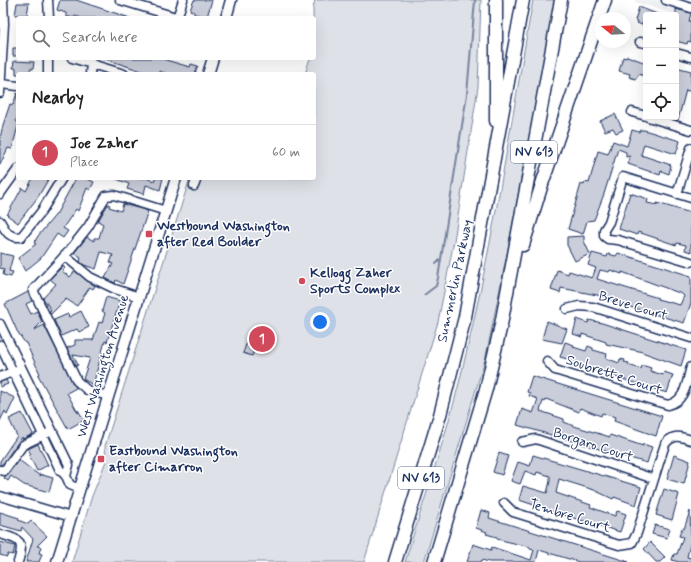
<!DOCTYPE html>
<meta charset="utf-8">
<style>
body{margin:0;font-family:Mynerve,sans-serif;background:#f6f6f6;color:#222}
.controls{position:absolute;right:12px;top:12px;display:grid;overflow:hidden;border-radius:4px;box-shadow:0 4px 16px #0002}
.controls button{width:36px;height:36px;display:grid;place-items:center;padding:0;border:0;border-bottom:1px solid #e0e0e0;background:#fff;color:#222;font:20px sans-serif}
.compass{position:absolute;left:595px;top:12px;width:36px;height:36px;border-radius:50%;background:#fff;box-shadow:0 4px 16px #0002;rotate:288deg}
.you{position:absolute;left:320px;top:322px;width:14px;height:14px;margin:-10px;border:3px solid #fff;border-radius:50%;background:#1a73e8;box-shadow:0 0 0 6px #1a73e833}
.badge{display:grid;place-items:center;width:26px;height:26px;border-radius:50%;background:#d1495b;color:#fff;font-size:13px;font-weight:700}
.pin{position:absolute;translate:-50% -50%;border:2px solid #fff;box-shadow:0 1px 4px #0006}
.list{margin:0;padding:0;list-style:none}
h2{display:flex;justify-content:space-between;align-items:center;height:52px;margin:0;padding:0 16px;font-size:17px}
h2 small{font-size:13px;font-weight:400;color:#767676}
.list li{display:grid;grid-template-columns:26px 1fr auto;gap:12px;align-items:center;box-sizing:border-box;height:56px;padding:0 16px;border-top:1px solid #e0e0e0}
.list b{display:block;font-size:15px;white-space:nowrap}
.list p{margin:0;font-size:13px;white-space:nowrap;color:#767676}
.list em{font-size:13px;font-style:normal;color:#767676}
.icon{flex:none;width:22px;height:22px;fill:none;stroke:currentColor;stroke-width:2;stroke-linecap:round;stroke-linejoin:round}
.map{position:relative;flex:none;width:691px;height:562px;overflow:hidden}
.search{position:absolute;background:#fff;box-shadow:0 4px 16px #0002;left:16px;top:16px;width:300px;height:44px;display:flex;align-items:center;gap:10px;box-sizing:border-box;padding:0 14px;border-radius:4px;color:#767676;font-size:15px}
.panel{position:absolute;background:#fff;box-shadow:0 4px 16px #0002;left:16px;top:72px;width:300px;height:108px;border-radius:4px}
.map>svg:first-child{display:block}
.built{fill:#eff0f4}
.green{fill:#dee1e7;stroke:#7c88a2}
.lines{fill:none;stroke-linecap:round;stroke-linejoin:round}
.stream{stroke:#77839f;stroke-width:2}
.building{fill:#caceda;stroke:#1b2f5e;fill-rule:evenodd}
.minor-casing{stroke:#1b2f5e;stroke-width:11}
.major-casing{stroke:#1b2f5e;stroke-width:13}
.highway-casing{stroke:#1b2f5e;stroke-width:15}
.minor{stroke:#fff;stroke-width:8}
.major{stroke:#fff;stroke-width:10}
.highway{stroke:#fff;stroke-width:12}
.poi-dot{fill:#d1495b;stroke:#fff;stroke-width:1.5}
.labels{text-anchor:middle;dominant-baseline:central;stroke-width:3;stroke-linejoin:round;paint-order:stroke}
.shield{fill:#fff;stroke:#5f6d8e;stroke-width:1}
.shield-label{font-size:13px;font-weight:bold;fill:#1b2f5e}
.poi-label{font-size:14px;font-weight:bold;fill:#1b2f5e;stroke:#fff;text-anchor:start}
.street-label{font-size:14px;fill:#1b2f5e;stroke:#fff}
</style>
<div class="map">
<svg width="691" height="562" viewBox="0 0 691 562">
<rect width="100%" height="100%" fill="#fff"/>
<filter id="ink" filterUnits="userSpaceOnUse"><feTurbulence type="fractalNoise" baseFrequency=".025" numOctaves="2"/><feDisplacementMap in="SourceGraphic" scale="8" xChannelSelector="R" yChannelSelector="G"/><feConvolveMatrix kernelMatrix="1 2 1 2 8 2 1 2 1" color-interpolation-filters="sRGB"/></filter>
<g filter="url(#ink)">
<path class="built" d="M635 0H691V19L635 2Z"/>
<path class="green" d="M315 0H481L478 87 454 241 438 322 364 562H72L92 496 106 461 105 446 190 178H314V74H305L310 58H314L313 8Z
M533 0H555L506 259 486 356 424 562H405C423 502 444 443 459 383 491 257 510 128 533 0Z"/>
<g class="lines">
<path class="stream" d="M436 264 441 259
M424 295 436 286 438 278 467 94 475 0"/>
</g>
<path class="building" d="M60 0H76L130 18H82L75 16 73 18 66 16V13L57 10Z
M194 0H212L207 17 194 14V12L190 10Z
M17 3H29L27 15H15Z
M639 7 657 14V15H645L642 25 637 23 638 21 635 20Z
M676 9 691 13 689 21H691V42L688 41 687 44 676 41Z
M13 48H18V56H13Z
M627 56 646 63V77L639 74 636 79 629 77 630 74 619 71 623 57 626 58Z
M102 58H159L190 67 191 64 198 66 195 74H168L159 71V74H151Z
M14 61 34 62 33 69H30V74H16V68H13Z
M676 67 691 71V92L686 90 678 120H676Z
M17 93 18 115 16 121 18 122V126L14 141 12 149 8 148 0 165V138L3 125 10 104 13 105Z
M615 114 623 130 616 133 613 128 605 131 600 121Z
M632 130 639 132 640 130H644L680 141 676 154 644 144 641 155 671 165 669 174 661 171 660 175 628 164 630 156 626 157V152L618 149 604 194 594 220 587 221 583 234 568 229 581 184 584 185 585 182 589 183 598 151 608 154 613 141 627 146Z
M33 178H49L38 197 18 223 7 215 22 188 26 191Z
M76 178H85L94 182 90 190 87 188 78 211 76 209 63 228 68 231 63 238 57 234 41 258 25 271 18 258 36 244 34 243 38 236 57 213Z
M114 178H146L154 181 155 178H163L160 190 146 185 144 194 127 189 129 184Z
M630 193 648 199 647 203 657 205V203L691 213V252L685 250 686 245 677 243 676 245 638 232 637 235 619 229Z
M108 204 110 205 109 207 121 211 123 204 148 211 123 284 116 280 115 283 105 278 113 264 110 263 113 255 101 252 96 269 84 265 80 262 81 257 74 253 87 237 94 241V238H99L103 224 98 221Z
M584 236V241L590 254 575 261 567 245V237Z
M0 253 13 256 9 271 13 272 11 277 3 275 4 269 0 268Z
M592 253 607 257 608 254 616 256 618 253 691 276V303L684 323 620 304 597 295 561 288 560 293 551 290 557 270 568 274 569 271 592 278 596 268 588 265ZM600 270 609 272 610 270 622 274V272L682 294 684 296 680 305 657 299 658 298 597 279Z
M63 266 65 268 62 271 70 277 75 271 95 286 93 289 90 287 77 306 66 299 51 314 49 311 51 310 43 298 56 284 50 279Z
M28 292 32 301 26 304 31 314 37 311 42 322 34 330 44 325 76 388 67 393 78 413V410L84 420 68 429 38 375 40 374 26 343H25L17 331 5 304Z
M106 297 120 301 107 342 105 341 93 385 83 379 90 358 73 355 78 365 76 366 67 348 75 345V340H93L99 322 102 323 105 313 102 311Z
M81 311 89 327 79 332 77 329 61 336 54 320 68 314 69 317Z
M577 319 588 323 589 320 602 323 686 350 681 366 639 351 606 344V342L582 334V337L573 334Z
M547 321 567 329 562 343 542 339Z
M248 339 257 342 252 356 243 353Z
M565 342 574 345 573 347 586 351 588 346 593 348V350L607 354 606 358 619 363 620 359 625 360 624 362 629 363 628 365 641 369 642 366H645L651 368 650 371 663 375 664 372 673 375 667 393 571 363V360L560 357Z
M532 376 662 416 656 436 614 421 615 417 602 413 601 416 580 408 579 412 546 399 545 402 543 401 540 411 564 419V422L574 426 610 437V435L643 446V444L652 447 647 463 517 425 522 409 533 413 538 399 529 396 530 393 527 392Z
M6 380 8 384 0 387V382Z
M0 391 15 398 7 415 5 411 0 421Z
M22 413 33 434 23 439 22 437 2 465H0V461L17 436 9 419Z
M38 444 48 465 37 471 29 455 31 454 28 449Z
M499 453 508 456 502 475 493 472Z
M533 455 641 487 636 505 614 497 613 499 594 490 559 479 556 493 591 505 590 507 601 511 615 516 617 511 626 514 620 532 534 506V505L519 500 523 486 547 493 550 481V476L537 472 536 475 525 471 520 484 511 481 518 462 530 466Z
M674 455 690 461 684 484 667 479Z
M19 460 40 476 39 474 53 478 49 492 24 485 11 476 8 481 4 478Z
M664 489 679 494 672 520 656 515Z
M481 510 490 513 489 518 629 562H579L539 550 536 562H489L482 560 481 562H467L473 544 491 550 492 547 531 560 534 550 530 549V547L497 539V537L486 534 487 532 476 528Z
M690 511 691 541 687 557 691 558V562H679L672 560 674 554H677L683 537 679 536 682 528 684 529Z
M0 512 19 518 18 520 28 524 31 521 47 536 37 546 41 547 39 553 42 554 39 562H26L33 539 22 527 21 531 0 525Z
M655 525 670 529 667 538 652 534Z
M0 542 15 546 13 555 8 554 7 557 0 555Z
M650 542 665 557 660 562H656L644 549Z"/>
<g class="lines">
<g class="minor-casing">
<path id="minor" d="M48 0 49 18
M120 0 179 18
M666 0 691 8
M177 18 183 0
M640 42 646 43
M676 53 691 57
M72 58 124 74
M48 74V58
M90 74 91 63
M1 84 18 86
M0 93 4 24 3 0
M632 112 646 116
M648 117 691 130
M194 186 197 178
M0 194 18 169
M677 194 691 148
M691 198 623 177 609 222 604 230V236L608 239 618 240 691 262
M0 221C6 231 8 238 21 237L41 212 62 178
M65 256 90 277 115 289 139 297
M567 309 579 306 593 307 691 338
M0 324 69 465 66 476
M0 345 60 470 66 476 70 485 80 489
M547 361 555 370 668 405C686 401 686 383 691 367
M0 377 17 370
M108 396 87 390 77 381 33 290 69 251 88 227 106 196 114 195 166 211
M522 442 536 439 654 479
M0 470 4 471 23 445 48 433
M0 496 71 517
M504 503 513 512 619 545 632 543 637 533 665 444C673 434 680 436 691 440
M0 534C20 540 25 540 18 562"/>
</g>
<g class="major-casing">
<path id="major" d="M226 18 231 0
M208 74 213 58
M57 562 176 178"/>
</g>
<g class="highway-casing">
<path id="highway" d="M496 121V0
M523 245 543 181 605 0
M395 562 440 415 465 317 523 0
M434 562 486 389 501 325 561 0"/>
</g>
<use href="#minor" class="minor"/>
<use href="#major" class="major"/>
<use href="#highway" class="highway"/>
</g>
</g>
<g class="poi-dot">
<rect x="145" y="230" width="8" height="8" rx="2"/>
<circle cx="302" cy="281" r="4"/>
<rect x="97" y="455" width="8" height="8" rx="2"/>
</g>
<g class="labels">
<g class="shield">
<rect x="511" y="141" width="46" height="22" rx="3"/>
<rect x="398" y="467" width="46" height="22" rx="3"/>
</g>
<g class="shield-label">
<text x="534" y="152">NV 613</text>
<text x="421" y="478">NV 613</text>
</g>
<g class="poi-label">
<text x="157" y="226">Westbound Washington<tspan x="157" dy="16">after Red Boulder</tspan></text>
<text x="310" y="273">Kellogg Zaher<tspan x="310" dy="16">Sports Complex</tspan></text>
<text x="109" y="451">Eastbound Washington<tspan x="109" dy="16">after Cimarron</tspan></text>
</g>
<g class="street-label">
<text transform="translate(455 281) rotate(-78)">Summerlin Parkway</text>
<text transform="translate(633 306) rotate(17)">Breve Court</text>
<text transform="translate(103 366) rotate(-73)">West Washington Avenue</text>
<text transform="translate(614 375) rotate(18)">Soubrette Court</text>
<text transform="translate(593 445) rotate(18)">Borgaro Court</text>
<text transform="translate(570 516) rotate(17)">Tembre Court</text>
</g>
</g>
</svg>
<div class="controls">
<button>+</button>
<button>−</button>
<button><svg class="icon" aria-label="locate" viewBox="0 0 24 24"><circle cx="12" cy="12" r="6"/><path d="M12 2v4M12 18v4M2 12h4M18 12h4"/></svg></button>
</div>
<svg class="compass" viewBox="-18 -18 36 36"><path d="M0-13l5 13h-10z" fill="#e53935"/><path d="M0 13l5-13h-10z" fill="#767676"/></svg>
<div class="you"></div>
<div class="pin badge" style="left:262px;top:339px">1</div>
<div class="search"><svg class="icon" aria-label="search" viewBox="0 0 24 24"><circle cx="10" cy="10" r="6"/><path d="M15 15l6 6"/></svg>Search here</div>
<section class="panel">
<h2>Nearby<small></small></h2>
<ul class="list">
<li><span class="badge">1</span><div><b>Joe Zaher</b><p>Place</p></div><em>60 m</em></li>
</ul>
</section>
</div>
